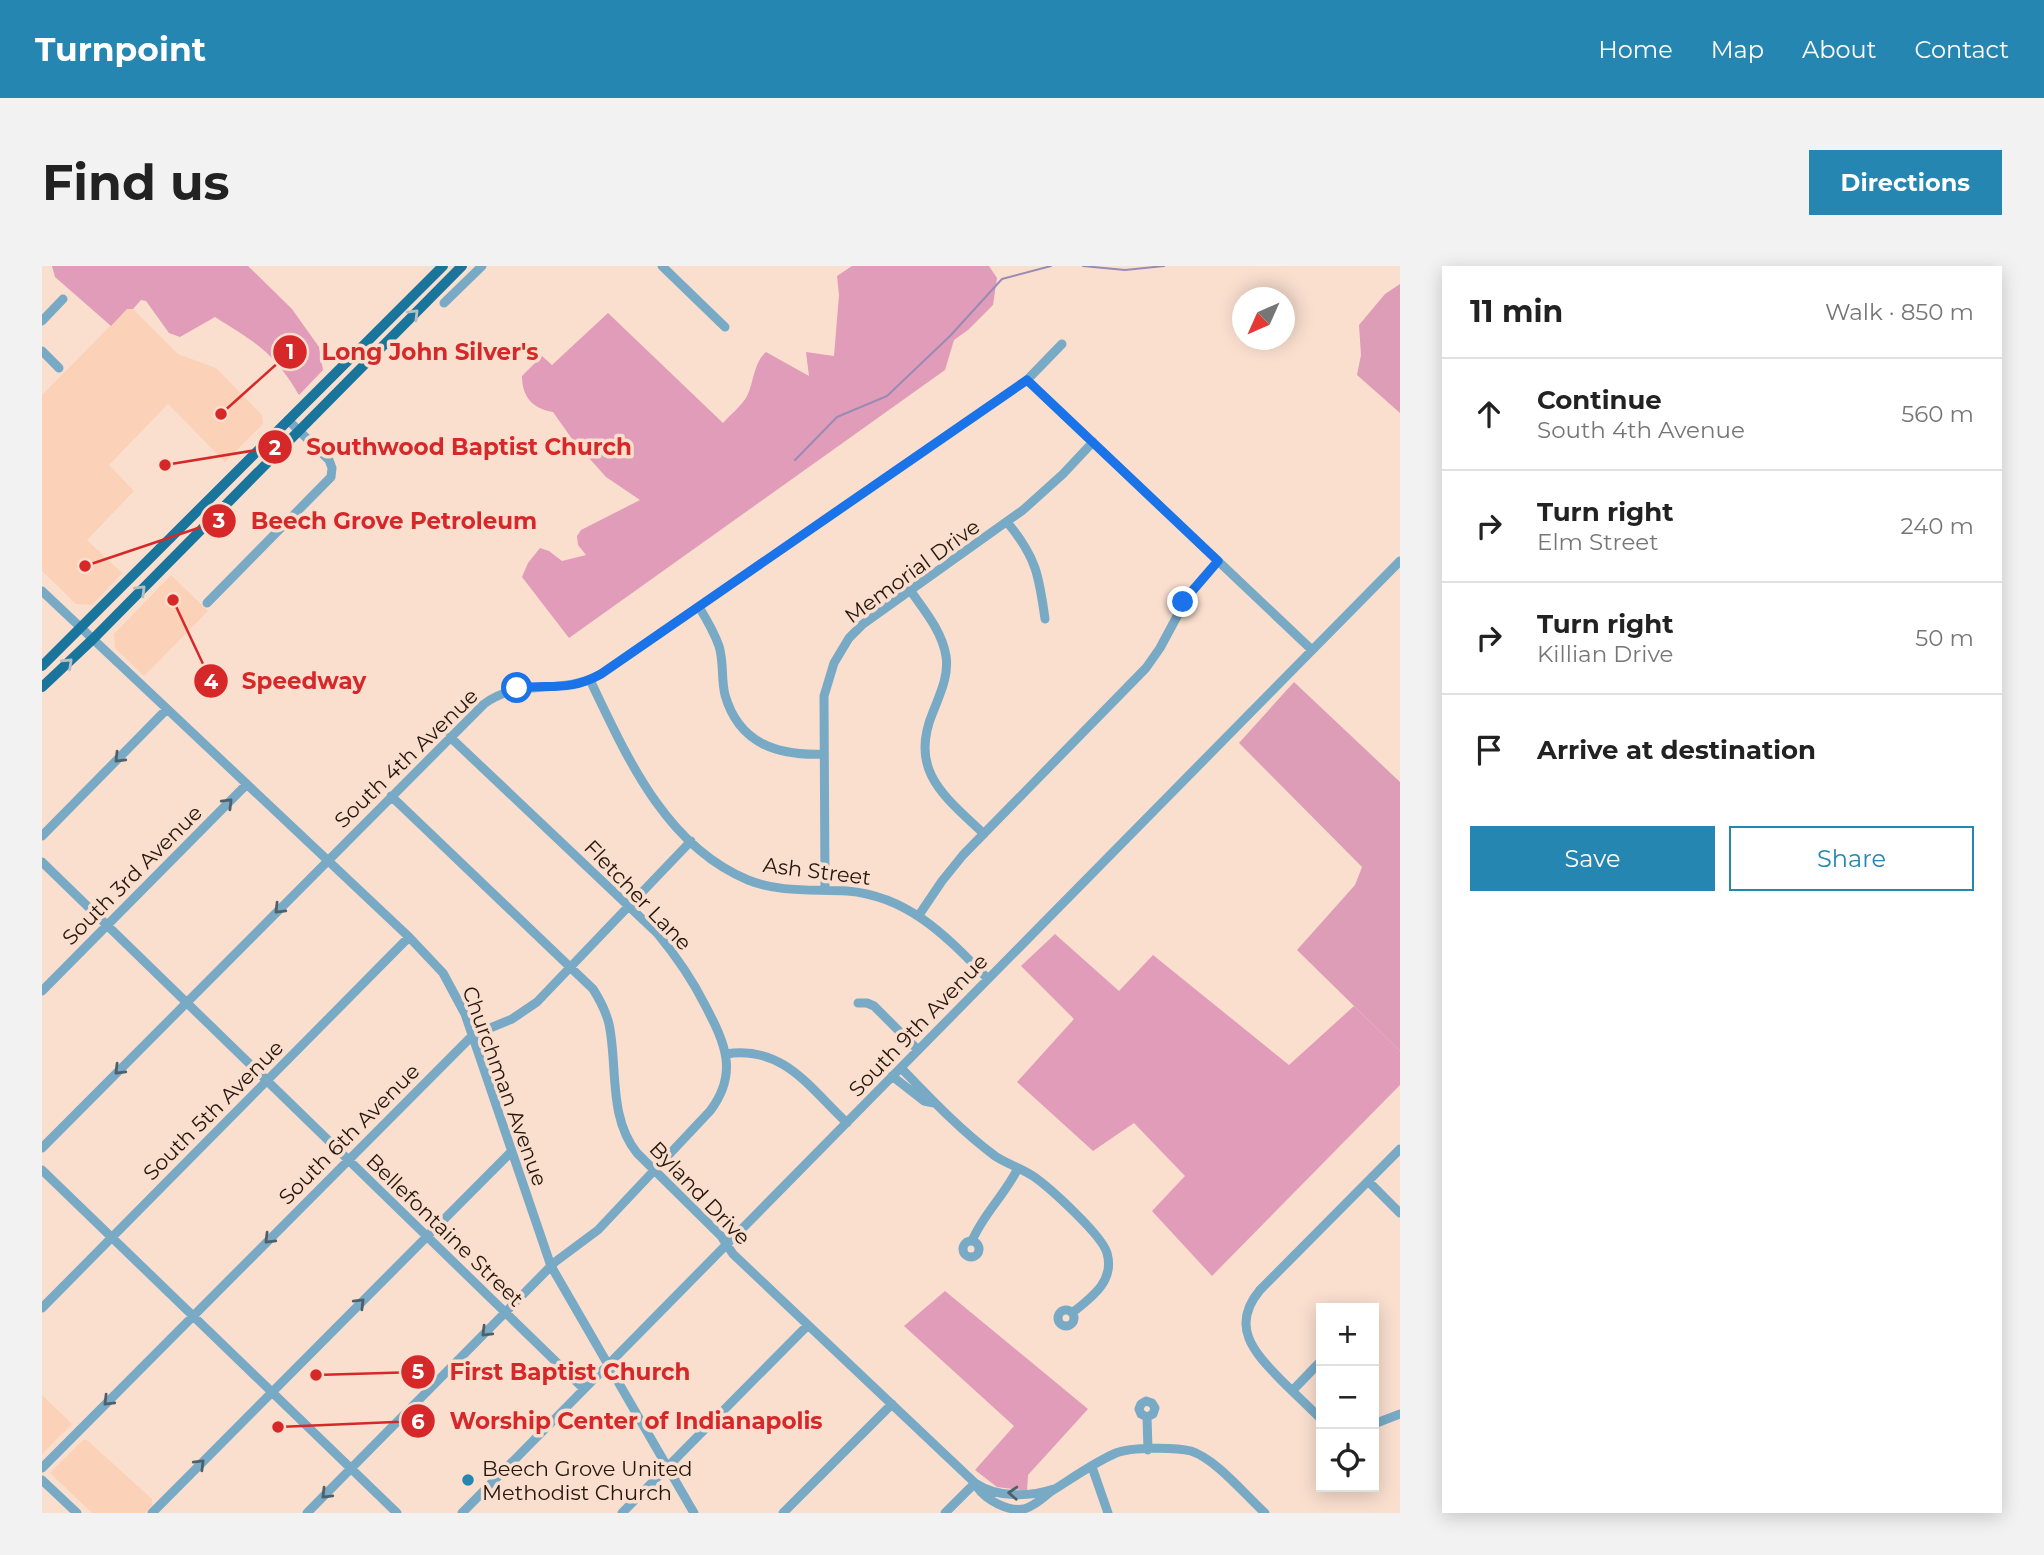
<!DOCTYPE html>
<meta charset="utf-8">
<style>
body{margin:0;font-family:Montserrat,sans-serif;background:#f2f2f2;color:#222}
.controls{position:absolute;right:21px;bottom:21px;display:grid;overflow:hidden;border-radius:0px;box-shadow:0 4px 18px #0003}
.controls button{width:63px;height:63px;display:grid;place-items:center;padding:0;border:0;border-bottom:2px solid #e0e0e0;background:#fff;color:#222;font:35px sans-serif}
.compass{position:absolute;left:1190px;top:21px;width:63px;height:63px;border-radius:50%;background:#fff;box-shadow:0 4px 18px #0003;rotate:225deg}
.stop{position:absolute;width:21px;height:21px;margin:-16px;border:5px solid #1a73e8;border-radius:50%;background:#fff}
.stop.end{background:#1a73e8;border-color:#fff;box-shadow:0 2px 7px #0008}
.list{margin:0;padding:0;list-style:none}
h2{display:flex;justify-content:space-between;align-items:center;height:91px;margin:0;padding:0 28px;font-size:30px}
h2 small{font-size:23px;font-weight:400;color:#767676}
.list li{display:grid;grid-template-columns:46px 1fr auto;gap:21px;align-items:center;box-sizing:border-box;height:112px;padding:0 28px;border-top:2px solid #e0e0e0}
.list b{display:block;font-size:26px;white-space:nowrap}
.list p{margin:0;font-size:23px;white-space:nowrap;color:#767676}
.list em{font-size:23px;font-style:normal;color:#767676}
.actions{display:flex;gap:14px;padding:21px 28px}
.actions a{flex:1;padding:16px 0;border:2px solid #2586b1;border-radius:0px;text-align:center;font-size:24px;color:#2586b1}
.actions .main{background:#2586b1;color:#fff}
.icon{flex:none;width:38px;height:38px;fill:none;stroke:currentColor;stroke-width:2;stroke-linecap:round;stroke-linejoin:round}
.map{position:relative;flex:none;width:1358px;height:1247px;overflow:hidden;border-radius:0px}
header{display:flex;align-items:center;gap:42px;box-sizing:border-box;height:98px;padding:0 35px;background:#2586b1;color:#fff}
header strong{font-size:33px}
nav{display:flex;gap:38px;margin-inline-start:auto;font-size:24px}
.intro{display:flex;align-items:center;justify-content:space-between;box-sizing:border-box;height:168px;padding:0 42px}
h1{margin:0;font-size:49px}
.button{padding:18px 32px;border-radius:0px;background:#2586b1;color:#fff;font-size:24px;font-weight:700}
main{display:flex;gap:42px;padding:0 42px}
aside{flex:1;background:#fff;border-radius:0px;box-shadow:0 4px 18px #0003}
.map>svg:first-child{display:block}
.built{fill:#fbd1b8}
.green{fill:#dd9db7}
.forest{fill:#e19cb9}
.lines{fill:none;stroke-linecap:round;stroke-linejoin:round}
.stream{stroke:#988bb4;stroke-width:2}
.minor{stroke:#78aac6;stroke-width:9}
.major{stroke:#1a759c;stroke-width:10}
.oneway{stroke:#b7bfc0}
.oneway2{stroke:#4e6069}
.route{stroke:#1a73e8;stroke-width:9}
.poi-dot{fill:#2586b1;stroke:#fadfcf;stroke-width:2.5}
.labels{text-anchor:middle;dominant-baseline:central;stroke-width:7;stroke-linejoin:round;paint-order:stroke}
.street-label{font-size:21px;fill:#25160c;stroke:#fadfcf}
.poi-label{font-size:21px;fill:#25160c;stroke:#fadfcf;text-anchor:start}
.leader{fill:none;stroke:#d62828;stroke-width:2.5}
.callout-dot{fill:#d62828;stroke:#fadfcf;stroke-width:2.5}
.mark-label{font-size:21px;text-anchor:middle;font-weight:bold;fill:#fff}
.callout-label{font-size:23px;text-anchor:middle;font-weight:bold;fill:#d62828;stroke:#fadfcf;stroke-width:7;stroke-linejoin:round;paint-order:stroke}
</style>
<header>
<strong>Turnpoint</strong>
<nav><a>Home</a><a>Map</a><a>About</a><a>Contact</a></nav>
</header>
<div class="intro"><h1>Find us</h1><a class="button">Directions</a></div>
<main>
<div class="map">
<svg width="1358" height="1247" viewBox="0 0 1358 1247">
<rect width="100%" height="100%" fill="#fadfcf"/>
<path class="built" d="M85 43H91L136 88 174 102 220 149 221 158 183 196 126 138 67 199 92 225 45 274 80 307 50 339 34 338 0 305V129Z
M129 309 166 345 102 410 73 382 72 368Z
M0 1129 30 1158 0 1188Z
M41 1174H45L110 1233V1240L103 1247H50L8 1207Z"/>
<path class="green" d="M1358 18V147L1315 109 1319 89 1317 59 1343 28Z
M1252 416 1358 516V785L1255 684 1313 619 1320 601 1197 477Z"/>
<path class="forest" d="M10 0H206L250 43 277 81 281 104 257 129C232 86 214 77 173 51L138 71 127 67 104 35 99 34 91 43H85L69 60 13 11Z
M810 0H947L955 12 951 39 926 64 912 74 903 104 527 372 480 311 486 297 498 282 507 285 520 295 544 289 536 279 535 270 539 264 598 234 564 211 530 173 511 146C491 143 480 131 480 110L500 90 510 99 566 47 681 157C688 149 698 141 704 132 712 118 711 97 724 86L767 110 764 86 792 90 797 29 795 10Z
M1013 668 1077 725 1111 689 1247 799 1312 740 1358 785V819L1170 1010 1110 945 1143 910 1092 857 1051 885 975 816 1032 753 979 700Z
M903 1025 1046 1143 986 1209 985 1225 955 1221 933 1204 972 1160 862 1060Z"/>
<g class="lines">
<path class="stream" d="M1041 0 1083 4 1122 0
M753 194 795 151 845 130 908 70 960 13 1009 0"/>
<path class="minor" d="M620 0 683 61
M402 37 440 0
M0 55 21 33
M0 85 17 102
M985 114 1270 384
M965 256C994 291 997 309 1003 353
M868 324C882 344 900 365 904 390 907 410 898 428 891 446 866 505 903 531 942 568
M0 325 367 671 401 707 423 748 509 1000 652 1247
M165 337 289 211 290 202 287 194 246 154
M657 341C665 354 672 366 677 380 682 396 679 413 683 429 697 478 736 490 782 488
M548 414C584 489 623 580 706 614 738 627 772 623 805 625 867 630 905 671 946 713
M349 530 551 723C558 734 564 746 567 758 576 801 566 851 595 887L679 970 691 988 933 1217C955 1232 987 1231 1012 1223
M0 570 125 443
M0 596 542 1123
M783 624 782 430 792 397 807 372 821 358 981 244 1021 208 1051 176
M877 649 900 615 921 589 1104 402 1118 382 1147 328 1176 295
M0 725 205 518
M816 737H825L832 740 876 784
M684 788C741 779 767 821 805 857
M859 802C888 832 919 865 953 890 965 898 979 902 991 910 1007 921 1060 969 1065 987 1073 1015 1050 1031 1030 1047
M850 810 882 835 892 837
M0 882 442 438C480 410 518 431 559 408L985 114 1020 78
M0 904 355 1247
M1326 915 1358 947
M930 975C941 948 963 929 976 902
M921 983a8 8 0 1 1 16 0a8 8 0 1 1-16 0Z
M0 1042 367 671
M1016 1052a8 8 0 1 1 16 0a8 8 0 1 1-16 0Z
M1250 1125 1279 1095
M1105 1151 1099 1148 1097 1143 1099 1138 1104 1135 1110 1137 1113 1142 1111 1148 1105 1151 1106 1184
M1279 1153C1266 1140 1252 1127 1239 1114 1213 1087 1187 1061 1218 1024L1358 883
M1332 1158 1358 1148
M1050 1201 1066 1247
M0 1202 431 769 470 753 495 736 649 575
M0 1214 35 1247
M935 1221C944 1234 966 1246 982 1243 994 1240 1003 1229 1013 1223 1032 1211 1053 1196 1074 1187 1089 1181 1133 1181 1149 1185 1174 1193 1203 1229 1223 1247
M110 1247 469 886
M265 1247 513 996 556 964 668 845C697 807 683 777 663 739 650 713 634 690 615 667L408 471
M420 1247 1358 295
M580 1247 766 1059
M741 1247 850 1138
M903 1247 933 1217"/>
<path class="major" d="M0 400 401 0
M0 421 51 373 420 0"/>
</g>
<defs><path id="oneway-chevron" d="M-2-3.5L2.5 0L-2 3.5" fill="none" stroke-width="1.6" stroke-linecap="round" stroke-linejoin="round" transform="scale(1.75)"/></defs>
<g class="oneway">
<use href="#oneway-chevron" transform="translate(372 48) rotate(-45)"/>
<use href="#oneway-chevron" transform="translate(99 324) rotate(-45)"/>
<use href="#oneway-chevron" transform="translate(26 397) rotate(-43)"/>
</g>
<g class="oneway2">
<use href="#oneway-chevron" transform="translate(77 492) rotate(135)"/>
<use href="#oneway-chevron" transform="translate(186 537) rotate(-45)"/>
<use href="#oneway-chevron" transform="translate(237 643) rotate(135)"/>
<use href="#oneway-chevron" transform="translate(77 804) rotate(135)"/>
<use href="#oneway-chevron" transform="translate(227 973) rotate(135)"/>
<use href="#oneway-chevron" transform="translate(318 1037) rotate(-45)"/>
<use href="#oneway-chevron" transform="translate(444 1066) rotate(135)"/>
<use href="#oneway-chevron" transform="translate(66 1135) rotate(135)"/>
<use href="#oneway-chevron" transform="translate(158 1198) rotate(-45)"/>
<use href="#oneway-chevron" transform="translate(971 1227) rotate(-177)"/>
<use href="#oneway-chevron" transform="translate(284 1228) rotate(135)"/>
</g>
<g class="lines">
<path class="route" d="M475 422C508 418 527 426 559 408L985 114 1176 295 1141 336"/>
</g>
<circle class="poi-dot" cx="426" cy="1214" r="7"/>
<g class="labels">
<g class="street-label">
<text transform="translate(870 305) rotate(-36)">Memorial Drive</text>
<text transform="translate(364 492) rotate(-44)">South 4th Avenue</text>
<text transform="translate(775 605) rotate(7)">Ash Street</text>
<text transform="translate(90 609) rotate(-45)">South 3rd Avenue</text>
<text transform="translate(596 629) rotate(46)">Fletcher Lane</text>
<text transform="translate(876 759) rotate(-46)">South 9th Avenue</text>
<text transform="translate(463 820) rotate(70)">Churchman Avenue</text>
<text transform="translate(171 844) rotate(-45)">South 5th Avenue</text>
<text transform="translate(307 868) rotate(-45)">South 6th Avenue</text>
<text transform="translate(658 927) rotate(46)">Byland Drive</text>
<text transform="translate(403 964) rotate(44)">Bellefontaine Street</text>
</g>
<g class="poi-label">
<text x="440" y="1202">Beech Grove United<tspan x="440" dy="24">Methodist Church</tspan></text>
</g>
</g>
<path class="leader" d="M179 148L248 86M123 199L233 181M43 300L177 255M131 334L169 415M274 1109L376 1106M236 1161L376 1155"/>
<g class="callout-dot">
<circle cx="179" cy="148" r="7"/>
<circle cx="123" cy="199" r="7"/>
<circle cx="43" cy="300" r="7"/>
<circle cx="131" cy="334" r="7"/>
<circle cx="274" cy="1109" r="7"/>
<circle cx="236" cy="1161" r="7"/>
<circle cx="248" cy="86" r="18"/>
<circle cx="233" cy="181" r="18"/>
<circle cx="177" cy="255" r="18"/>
<circle cx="169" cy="415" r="18"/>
<circle cx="376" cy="1106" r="18"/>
<circle cx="376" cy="1155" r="18"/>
</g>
<g class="mark-label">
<text x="248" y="93">1</text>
<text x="233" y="189">2</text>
<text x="177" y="262">3</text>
<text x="169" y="423">4</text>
<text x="376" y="1113">5</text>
<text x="376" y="1163">6</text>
</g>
<g class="callout-label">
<text x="388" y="94">Long John Silver's</text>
<text x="427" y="189">Southwood Baptist Church</text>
<text x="352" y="263">Beech Grove Petroleum</text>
<text x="262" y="423">Speedway</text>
<text x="528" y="1114">First Baptist Church</text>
<text x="594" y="1163">Worship Center of Indianapolis</text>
</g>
</svg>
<div class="controls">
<button>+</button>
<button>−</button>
<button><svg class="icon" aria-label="locate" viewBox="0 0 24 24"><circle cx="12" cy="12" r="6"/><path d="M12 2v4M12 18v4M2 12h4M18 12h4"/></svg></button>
</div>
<svg class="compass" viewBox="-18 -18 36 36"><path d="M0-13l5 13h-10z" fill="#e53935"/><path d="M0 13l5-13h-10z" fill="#767676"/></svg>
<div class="stop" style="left:475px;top:422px"></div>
<div class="stop end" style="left:1141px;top:336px"></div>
</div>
<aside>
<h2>11 min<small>Walk · 850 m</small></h2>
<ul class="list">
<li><svg class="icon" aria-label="ahead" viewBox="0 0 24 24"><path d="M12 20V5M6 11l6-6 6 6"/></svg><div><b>Continue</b><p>South 4th Avenue</p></div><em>560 m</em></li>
<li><svg class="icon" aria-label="right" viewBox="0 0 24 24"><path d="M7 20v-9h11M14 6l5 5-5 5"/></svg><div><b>Turn right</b><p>Elm Street</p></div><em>240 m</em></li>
<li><svg class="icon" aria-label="right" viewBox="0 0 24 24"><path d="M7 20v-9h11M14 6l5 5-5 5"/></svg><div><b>Turn right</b><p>Killian Drive</p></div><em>50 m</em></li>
<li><svg class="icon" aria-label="arrive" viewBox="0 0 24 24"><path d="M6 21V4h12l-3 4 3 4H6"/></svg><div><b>Arrive at destination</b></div></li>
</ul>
<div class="actions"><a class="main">Save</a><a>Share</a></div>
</aside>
</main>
